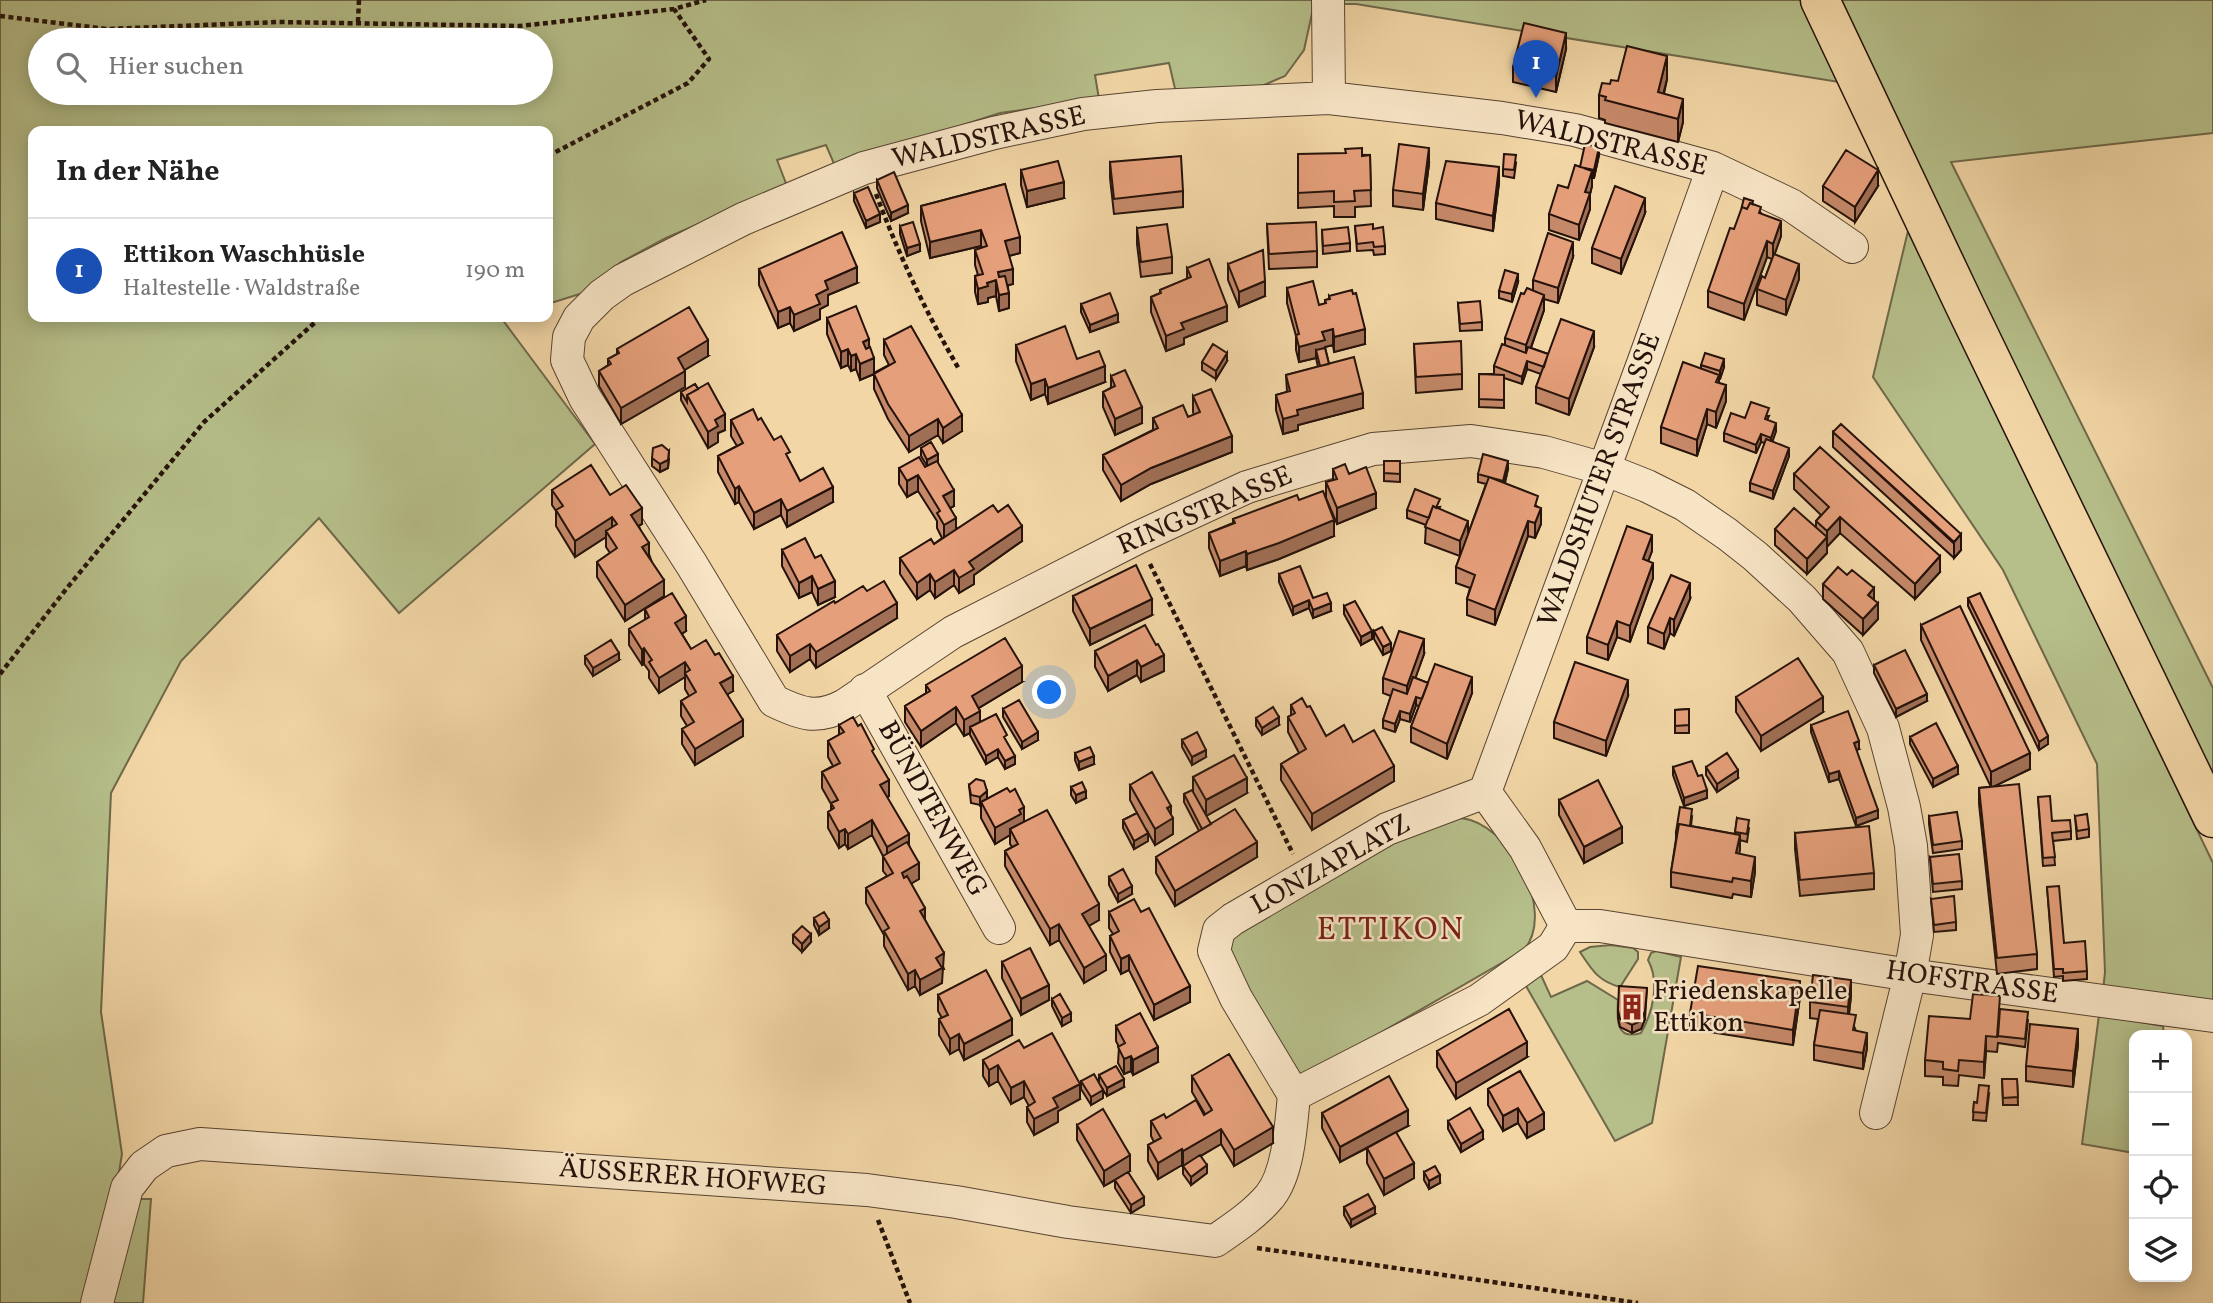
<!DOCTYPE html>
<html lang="de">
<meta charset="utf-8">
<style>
body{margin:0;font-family:Vollkorn,serif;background:#f2f2f2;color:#222}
.controls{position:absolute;right:21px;bottom:21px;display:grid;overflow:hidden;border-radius:14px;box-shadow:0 4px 18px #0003}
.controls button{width:63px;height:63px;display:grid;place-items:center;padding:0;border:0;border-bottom:2px solid #e0e0e0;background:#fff;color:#222;font:35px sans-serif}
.you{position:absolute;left:1050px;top:693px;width:24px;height:24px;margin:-18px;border:5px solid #fff;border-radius:50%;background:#1a73e8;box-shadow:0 0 0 10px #1a73e833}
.badge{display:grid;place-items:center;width:46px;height:46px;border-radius:50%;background:#2563eb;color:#fff;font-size:23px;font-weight:700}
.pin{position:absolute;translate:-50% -58px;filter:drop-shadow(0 2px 4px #0008)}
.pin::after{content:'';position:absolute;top:37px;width:24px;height:21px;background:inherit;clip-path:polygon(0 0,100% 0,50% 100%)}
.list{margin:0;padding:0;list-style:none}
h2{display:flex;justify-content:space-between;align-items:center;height:91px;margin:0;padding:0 28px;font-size:30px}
h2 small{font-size:23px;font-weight:400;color:#767676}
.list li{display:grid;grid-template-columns:46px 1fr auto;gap:21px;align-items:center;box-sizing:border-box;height:105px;padding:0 28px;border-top:2px solid #e0e0e0}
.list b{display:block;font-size:26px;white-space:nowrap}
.list p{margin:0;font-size:23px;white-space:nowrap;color:#767676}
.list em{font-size:23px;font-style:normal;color:#767676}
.icon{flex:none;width:38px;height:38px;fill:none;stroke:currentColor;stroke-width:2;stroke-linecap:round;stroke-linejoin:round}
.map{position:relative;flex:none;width:2213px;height:1303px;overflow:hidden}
.search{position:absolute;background:#fff;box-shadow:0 4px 18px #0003;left:28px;top:28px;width:525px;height:77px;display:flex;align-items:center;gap:18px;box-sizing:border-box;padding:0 24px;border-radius:38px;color:#767676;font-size:26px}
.panel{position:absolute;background:#fff;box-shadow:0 4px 18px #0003;left:28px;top:126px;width:525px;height:196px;border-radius:14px}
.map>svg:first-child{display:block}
.green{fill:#b6bf8a;stroke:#6e684a;stroke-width:2;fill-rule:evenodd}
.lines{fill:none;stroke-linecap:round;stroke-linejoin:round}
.minor-casing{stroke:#584331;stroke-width:34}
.major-casing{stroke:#25120a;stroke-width:41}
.path{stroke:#25120a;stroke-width:4.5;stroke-dasharray:5 3.5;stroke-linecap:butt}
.minor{stroke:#f7e4c5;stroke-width:32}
.major{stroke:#f2d6a6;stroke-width:38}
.wall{fill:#c58969;stroke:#25120a;stroke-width:2}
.shaded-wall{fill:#a06f55;stroke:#25120a;stroke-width:2}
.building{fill:#e59f7a;stroke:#25120a;stroke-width:2}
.labels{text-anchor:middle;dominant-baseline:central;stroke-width:5;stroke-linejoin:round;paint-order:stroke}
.street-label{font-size:28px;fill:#25120a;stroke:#f7e4c5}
.poi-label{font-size:28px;fill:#25120a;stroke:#f7e4c5;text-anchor:start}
.quarter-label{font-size:32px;letter-spacing:2px;fill:#7a1f14;stroke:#f7e4c5}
</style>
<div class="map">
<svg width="2213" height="1303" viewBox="0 0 2213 1303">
<rect width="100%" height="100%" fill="#f2d6a6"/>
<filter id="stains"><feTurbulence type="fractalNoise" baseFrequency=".00286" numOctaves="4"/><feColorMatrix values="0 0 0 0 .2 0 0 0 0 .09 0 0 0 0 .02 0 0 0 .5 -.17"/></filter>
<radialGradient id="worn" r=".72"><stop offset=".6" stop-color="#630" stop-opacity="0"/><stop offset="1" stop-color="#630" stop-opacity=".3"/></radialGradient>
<path class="green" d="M0 0H1801L1839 82 1356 4H1314L1304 50 1285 76 1257 88 1176 93 1169 63 1095 75 1099 99 1000 113 835 166 826 145 777 160 787 186 666 238 621 262 586 292 548 304V131H33V317H508L502 319 595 444 399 613 319 518 181 661 111 793 101 1012 122 1154 119 1172 126 1167 132 1199H151L143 1303H0ZM40 40H541V93H40Z
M1841 0H2213V133L1951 162 2213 688V787Z
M1908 231 2213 863V1006L2103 991 2105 972 2097 764 2003 570 1873 377Z
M1461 818C1509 823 1557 910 1524 950L1309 1074 1301 1076 1286 1067 1224 939 1387 844 1446 819Z
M1611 945 1633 948 1638 952V959L1620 987C1598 981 1592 970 1580 952L1590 947Z
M1656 951 1681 957 1652 1123 1615 1141 1526 986 1541 975 1551 997 1587 981 1618 1000C1617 1018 1615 1041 1641 1033 1653 1012 1660 982 1648 960L1651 953Z
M2099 1015 2163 1026 2164 1035H2134V1153L2082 1144Z"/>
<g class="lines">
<g class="minor-casing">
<path id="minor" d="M1328 0 1329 98
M1852 247 1791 205 1713 168 1575 130 1502 118 1329 98 1157 106 1083 114 994 133 864 168 743 219 623 280 602 295 579 318 569 337 567 360 585 398 692 565 774 701C801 714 817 720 845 705L953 632 1137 538 1247 487 1373 449 1471 441 1544 452 1604 469 1647 486 1685 505 1727 534 1755 556 1802 599 1848 652 1883 728 1904 807 1911 846 1917 935 1910 975 1876 1113
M865 690 999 928
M1485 792 1645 358 1713 168
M1485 792 1525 848 1566 926
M1566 926H1600L1910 975 2213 1016
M1294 1095 1236 998 1214 951 1219 930 1233 919 1387 829 1485 792
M1294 1095 1479 1000 1553 947 1566 926
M97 1303 127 1188 144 1166 166 1151 200 1144 867 1190 956 1202 1068 1222 1215 1241C1234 1228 1254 1215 1270 1196 1289 1172 1291 1124 1294 1095"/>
</g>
<g class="major-casing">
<path id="major" d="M1820 0 1965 306 2213 818"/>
</g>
<path class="path" d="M0 16 107 29 278 22 520 26 674 9 706 0
M358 22 359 0
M548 156 688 83 709 59 674 9
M876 194C899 255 926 313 959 369
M1150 564 1293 854
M0 674 67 588 204 422 321 317
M878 1220 910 1303
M1257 1248 1638 1303"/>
<use href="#minor" class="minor"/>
<use href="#major" class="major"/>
</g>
<path class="wall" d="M1566 49 1556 92 1513 82V67Z
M1667 79 1664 94 1683 122 1678 142 1605 123V120L1599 118V95L1610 84 1618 81Z
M1298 154 1370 155 1371 206 1355 207V217H1334V206L1298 208Z
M1599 155 1594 178H1592V186L1590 194V209L1579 240 1549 230V214L1568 188 1580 167Z
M1110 162 1183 191V207L1114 214 1110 178Z
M1516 163 1514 178 1503 176V169Z
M1429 164 1423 210 1393 206V190Z
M1021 170 1064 198 1027 207 1021 185Z
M877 180 908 213 891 221 877 188Z
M1499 183 1493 231 1436 219V203Z
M1005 184 1020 253 1009 256 1013 284 1008 285 1009 308 999 311 996 296 988 298V302L978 304 975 292V276L978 275 975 265V250L982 248 981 246 930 258 921 221V206Z
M1823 186H1878L1855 222 1823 201Z
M854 193 880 222 866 228 854 201Z
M1753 204 1781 236 1774 255 1799 279 1786 315 1757 305V289L1765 278 1772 259 1767 257 1744 320 1708 307V291Z
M1645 213 1621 274 1592 263V248Z
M1267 224 1317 251V267L1269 269Z
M900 226 920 251 907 256 900 234Z
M1355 226 1373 229 1385 246V254L1374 255 1373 250 1357 251Z
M1137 228 1172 257V273L1141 277 1137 244Z
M1322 230 1350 243V251L1323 254Z
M1573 257 1558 303 1544 299V310L1531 348 1548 354 1594 347 1569 415 1536 403V387L1541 374 1527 369 1522 384 1504 378V408L1479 407V374H1494V366L1505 345V338L1533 290V280Z
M1228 264 1265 296 1239 307 1228 280Z
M1187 268 1227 321 1184 338V344L1166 351 1151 312V297L1160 293V290L1187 279Z
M759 269 857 283 828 295V305L820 309V319L794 331 790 323 778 328 759 285Z
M1518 282 1512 302 1499 298V291Z
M1287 288 1319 305 1325 304V300L1329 299V296L1365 344 1334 352 1333 345 1325 347 1329 364 1363 408 1298 425V430L1283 434 1276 410V395L1287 392 1286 375 1318 367 1316 358 1299 362 1296 350V336L1287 303Z
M1458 303 1482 322V330L1460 331Z
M1081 304 1118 322 1090 332 1081 312Z
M827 318 869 348 874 373 889 365 884 355V340L962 431 943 443 938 435 909 452 888 419 874 389V374L860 380 856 369 851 371 848 365 841 368 827 334Z
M1414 344 1462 374V389L1416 393Z
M1016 345 1105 382 1048 404 1045 394 1031 400 1016 361Z
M617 349 708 356 684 370 685 387 621 424 599 386V371L608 365V359L617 354Z
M1227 361 1216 379 1202 370V362Z
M1701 365 1724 367 1720 379H1719V383L1726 401 1716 428 1707 424 1697 456 1661 443V427L1701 369Z
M1111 376 1142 423 1115 435 1103 407V392L1111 388Z
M695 384 725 430 718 433V442L708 448 681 400V392Z
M1193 396 1232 452 1151 484 1121 501 1103 470V455L1153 430V418L1188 417 1194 415 1193 412Z
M1769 416 1767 420 1776 431 1772 441 1789 456 1773 499 1750 491V483L1765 443 1761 442 1756 453 1724 441V433L1745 418Z
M731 420H758L790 462 800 481 833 502 787 527 781 515 754 529 739 502 735 504 718 472V456L737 446 731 436Z
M1833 432 1961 550 1954 558 1833 447Z
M921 448 937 462 954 506 950 508 956 529 998 512 1022 541 974 575V584L959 593 954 585 935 598 930 590 917 599 900 574V558L934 544 942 538 937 528V521L918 491 907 497 899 484V468L925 467 927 466 921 456Z
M652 458 669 459 668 468 660 472 652 466Z
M1384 461H1400V482L1384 481Z
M1333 469 1349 474 1376 508 1337 524 1326 498V482L1333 480Z
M1508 469 1505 483 1538 507 1541 524 1535 538 1528 536 1495 625 1467 615V599L1470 588 1456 583V567L1460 556 1425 543 1426 525 1407 518V510L1440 507 1439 509 1468 534 1486 484 1478 482V474Z
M1794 474 1940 572 1915 599 1840 533 1827 546V553L1807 574 1775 545V529L1816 528V521L1821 515 1794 489Z
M552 490 610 495 642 524 639 526 664 596 625 621 597 577V562L610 553 606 547V537L575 557 556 526V511L552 505Z
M1299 500 1334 536 1279 559 1247 570 1246 566 1220 576 1209 548V533L1233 523V519Z
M782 550 835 597 818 605 812 592 799 598 782 566Z
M1652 551 1648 561 1653 578 1630 642 1617 637 1608 660 1587 653V637Z
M1279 574 1313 598 1331 611 1313 618 1309 608 1293 615 1279 582Z
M1823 584 1874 600 1878 619 1863 635 1823 599Z
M867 591 897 618 816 668 810 659 790 672 777 651V635L835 603Z
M1073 596 1152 615 1090 645 1073 611Z
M1968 598 2048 744 2039 750 1968 606Z
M1690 599 1674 636 1670 633 1664 649 1648 643V627Z
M1344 606 1372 639 1361 645 1344 614Z
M645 609 686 631 682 634 691 649 733 691 727 694 743 736 695 765 682 744V729L687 726 681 716V701L689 696 685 689V677L659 693 649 678V671L644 664 642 665 629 645V629L645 620Z
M1921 625 2030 769 1992 787 2037 954V969L1997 974 1979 804V788L1991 787 1921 640Z
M1374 631 1391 651 1383 655 1374 639Z
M1156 645 1164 671 1141 682 1137 675 1108 691 1095 667V651Z
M1424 654 1415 678 1428 683 1472 693 1447 759 1411 742V727L1419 706 1416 705 1410 722 1400 719 1395 732 1383 728V720L1391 696 1383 693V678Z
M585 656 619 660 593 676 585 664Z
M1874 665 1927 701 1896 717 1874 673Z
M1022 682 979 708 980 722 1007 743 1015 764 1005 769 998 757 986 764 970 735V733L964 736 956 723 921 747 905 722V706L926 693V685Z
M1628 696 1606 756 1554 738V722Z
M1736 697 1823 712 1761 751 1736 712Z
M1291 705 1307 707 1326 736 1353 742 1394 781 1312 830 1281 780V764L1299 753 1288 732V717L1291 715Z
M1003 709 1038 740 1022 749 1003 717Z
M1689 709V733H1675V710Z
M1256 718 1279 725 1262 735 1256 726Z
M839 725 874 755 889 796 887 797 909 845 919 879 911 883 944 969H942V983L920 995 915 986 908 990 884 946V935L866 903V888L887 876 883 871V856L872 835 848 849 845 844 839 848 828 828V812L831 810V804L822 788V772L833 766 828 757V741L839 735Z
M1811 725 1859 749 1856 750 1878 818 1856 826 1839 779 1829 782 1811 732Z
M1910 737 1958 774 1933 787 1910 744Z
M1182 740 1206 757 1192 765 1182 747Z
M1075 753 1094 764 1079 770 1075 760Z
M1673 767 1698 776 1707 798 1684 806 1673 775Z
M1706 767 1738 778 1717 792 1706 775Z
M1193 777 1247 793 1206 816 1211 824 1257 857 1175 906 1156 873V857L1199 831 1184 802V794L1193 791Z
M969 785 987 799 1024 821 1099 920 1088 926 1106 970 1084 983 1059 940 1050 945 1005 866V851L1012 847 1010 844V835L995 844 981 818V804L980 805 971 803Z
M1130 785 1171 815 1173 834 1155 845 1146 829 1148 841 1134 849 1123 828V820L1137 813 1130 800Z
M1071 787 1086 798 1076 803 1071 795Z
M2038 797 2052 821 2071 831V839L2053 841 2055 865 2043 866Z
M1559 800 1622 843 1584 863 1559 815Z
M1929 816 1962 841V849L1933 853 1929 824Z
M2075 816 2089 829V837L2077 839Z
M1692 817 1691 826 1735 834 1737 818 1749 828 1747 842 1740 840 1739 854 1755 872 1751 897 1733 894 1732 898 1671 887V872L1676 839V832Z
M1795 833 1874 873V889L1800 896 1795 849Z
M1930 857 1962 881V889L1933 892Z
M1109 877 1132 894 1118 902 1109 885Z
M2047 887 2064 943 2087 971V979L2063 981V976L2054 977Z
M1931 899 1956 922V930L1934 932Z
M1109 912 1190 1002 1154 1020 1129 970 1121 974 1110 952V936L1113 934 1109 928Z
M814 918 829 928 819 935 814 925Z
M793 935 811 942 802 952 793 943Z
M1002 962 1049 1000 1021 1015 1002 978Z
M938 995 1012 1035 964 1060 959 1049 950 1054 939 1035V1019L942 1018 938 1011Z
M1851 996 1849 1014 1856 1031 1867 1048 1863 1069 1814 1060V1045L1818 1019 1810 1018V1002Z
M1800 997 1793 1045 1690 1029V1013Z
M1052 999 1071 1021 1062 1026 1052 1006Z
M2000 1009 2028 1020 2025 1047 1998 1043 1997 1052 1986 1051 1984 1078 1959 1075 1958 1086 1943 1085V1077L1925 1076V1060L1970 1019Z
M1618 1010 1645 1019 1641 1029 1632 1033 1620 1027 1618 1018Z
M1116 1026 1158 1062 1133 1075 1131 1071 1124 1074 1118 1063 1119 1047 1116 1041Z
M2078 1045 2073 1087 2026 1081V1066Z
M1024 1048 1080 1099 1058 1111V1122L1034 1135 1027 1122V1107L1029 1106 1024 1097 1011 1104 998 1081 989 1086 983 1076V1060Z
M1437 1051 1527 1057 1456 1099 1437 1067Z
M1520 1071 1544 1129 1527 1138 1518 1123 1503 1131 1488 1105V1089Z
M1099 1075 1124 1087 1107 1096 1103 1090V1098L1091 1105 1081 1089V1081L1099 1082Z
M1192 1076 1273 1143 1234 1166 1221 1144 1201 1156 1207 1173 1191 1185 1183 1174V1166L1182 1165 1158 1179 1148 1161V1145L1154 1142 1151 1136V1121L1166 1118 1205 1114 1192 1092Z
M2002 1079H2017L2018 1105H2003Z
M1989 1094 1986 1121 1973 1120 1974 1102 1977 1103Z
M1322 1113 1408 1126 1396 1132 1414 1178 1384 1195 1367 1163V1148L1340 1162 1322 1128Z
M1448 1121 1483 1139 1461 1152 1448 1129Z
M1077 1125 1130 1171 1128 1172 1144 1205 1131 1213 1115 1188V1180L1104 1186 1077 1140Z
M1424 1172 1440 1183 1429 1189 1424 1180Z
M1344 1207 1375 1214 1351 1227 1344 1215Z"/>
<path class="shaded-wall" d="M1566 33V49L1556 92V76Z
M1667 56V79L1658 115V92Z
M1683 99V122L1678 142V119Z
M1599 147V155L1594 178V170Z
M1429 148V164L1423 210V194Z
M1499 167V183L1493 231V216Z
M1878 170V186L1855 222V207Z
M1592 171V186L1590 194V209L1579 240V225L1585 192Z
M1064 182V198L1027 207V191Z
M1645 198V213L1621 274V259Z
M908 205V213L891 221V213Z
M880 214V222L866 228V221Z
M1781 221V236L1773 259V244Z
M981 230V246L930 258V242Z
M1020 237V253L1005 257V241Z
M1767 241V257L1744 320V304Z
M1573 242V257L1558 303V288Z
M920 244V251L907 256V248Z
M1799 264V279L1786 315V300Z
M857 267V283L828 295V305L820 309V319L794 331V315L816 295 825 281Z
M1013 269V284L998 288V272Z
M1518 274V282L1512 302V294Z
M996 280V296L988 298V302L978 304V289L987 283Z
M1265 281V296L1239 307V292Z
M1009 293V308L999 311V295Z
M1544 295V310L1526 361V345Z
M1227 306V321L1184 338V344L1166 351V336L1181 323Z
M790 307V323L778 328V312Z
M1118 314V322L1090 332V325Z
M1333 329V345L1325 347V356L1316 350V358L1299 362V347L1322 332Z
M1365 329V344L1334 352V337Z
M1594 331V347L1569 415V399Z
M869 339V354L863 357V342Z
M708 340V356L678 374V358Z
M848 349V365L841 368V352Z
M1227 353V361L1216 379V371Z
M856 354V369L851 371V356Z
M874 358V374L860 380V364Z
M1724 359V367L1720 379V371Z
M1527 361V369L1522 384V377Z
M1105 366V382L1048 404V388Z
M685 371V387L621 424V408Z
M1045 379V394L1031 400V384Z
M1726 385V401L1716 428V412Z
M1363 393V408L1298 425V430L1283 434V419L1297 410Z
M1142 407V423L1115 435V419Z
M1707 409V424L1697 456V440Z
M725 414V430L718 433V442L708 448V432L715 420Z
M962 415V431L943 443V428Z
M938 419V435L909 452V436Z
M1776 423V431L1771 446V438Z
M1761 434V442L1756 453V445Z
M1232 436V452L1151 484 1121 501V485L1151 468Z
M1789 448V456L1773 499V491Z
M669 451 668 468 660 472V464Z
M938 454V462L927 468V460Z
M1508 461V469L1503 489V481Z
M918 475V491L907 497V481Z
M739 486V502L735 504V489Z
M833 487V502L787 527V511Z
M954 490V506L943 512V496Z
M1376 493V508L1337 524V508Z
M781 499V515L754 529V513Z
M642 508V524L631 530V515Z
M1541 508V524L1535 538V523Z
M612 517V533L606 531V537L575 557V541Z
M1840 517V533L1827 547V531Z
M956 518V534L944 540V525Z
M1334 520V536L1279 559 1247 570V554Z
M1468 521V536L1460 557V541Z
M1528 521V536L1495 625V610Z
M1022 526V541L974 575V584L959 593V578L969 562Z
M1961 534V550L1954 558V542Z
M1652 535V551L1643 575V559Z
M1827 537V553L1807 574V559Z
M649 543V558L642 547Z
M1246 551V566L1220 576V561Z
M1940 556V572L1915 599V584Z
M1653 563V578L1630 642V626Z
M954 570V585L935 598V582Z
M930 574V590L917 599V583Z
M812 576V592L799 598V583Z
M664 580V596L625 621V605Z
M835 581V597L818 605V589Z
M1690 583V599L1674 636V620Z
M1874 588V604L1868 595Z
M1152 599V615L1090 645V629Z
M1309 600V608L1293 615V607Z
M897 603V618L816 668V652Z
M1331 603V611L1313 618V610Z
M1878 603V619L1863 635V619Z
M686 616V631L675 638V623Z
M1670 618V633L1664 649V634Z
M1617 621V637L1608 660V645Z
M1372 631V639L1361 645V637Z
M1424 639V654L1407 702V686Z
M1391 643V651L1383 655V647Z
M810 644V659L790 672V656Z
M644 648V664L642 665V650Z
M619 653V660L593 676V668Z
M1164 655V671L1141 682V667Z
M1137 660V675L1108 691V676Z
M685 662V677L659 693V678Z
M1022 666V682L972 712V696Z
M733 676V691L720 699V683Z
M1472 677V693L1447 759V744Z
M1628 680V696L1606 756V741Z
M1927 694V701L1896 717V709Z
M1416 697V705L1410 722V714Z
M1823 697V712L1761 751V736Z
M956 707V723L921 747V731Z
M980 711V726L970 727V733L964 736V720Z
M1400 711V719L1395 732V724Z
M1279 717V725L1262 735V728Z
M743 720V736L695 765V749Z
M1038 732V740L1022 749V742Z
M2048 736V744L2039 750V742Z
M1859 741V749L1854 751V743Z
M998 749V757L986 764V756Z
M1206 750V757L1192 765V757Z
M2030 753V769L1991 788V772Z
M1015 756V764L1005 769V761Z
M1094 756V764L1079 770V762Z
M1394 766V781L1312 830V814Z
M1958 766V774L1933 787V779Z
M1738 770V778L1717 792V784Z
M1839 771V779L1829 782V774Z
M1247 778V793L1206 816V800Z
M889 780V796L880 800V785Z
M1707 790V798L1684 806V798Z
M987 791V799L980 805V797Z
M1086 791V798L1076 803V795Z
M1171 806V819L1173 818V834L1155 845V829L1167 808Z
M1024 807V822L1010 829V835L995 844V828L1019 810Z
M1878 810V818L1856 826V818Z
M872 820V835L848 849V834Z
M1622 827V843L1584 863V847Z
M845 829V844L839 848V832Z
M1148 833V841L1134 849V841Z
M909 834V850L887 862V847Z
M1740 835V850L1736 869V853Z
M1257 842V857L1175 906V891Z
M1755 857V872L1751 897V881Z
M919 863V879L902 889V873Z
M1132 886V894L1118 902V894Z
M1099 904V920L1082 930V914Z
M925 908V923L920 911Z
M829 920V928L819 935V927Z
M1059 924V940L1050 945V929Z
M811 934V942L802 952V944Z
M944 953 942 983 920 995V980L936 958Z
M1106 955V970L1084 983V968Z
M1129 955V970L1121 974V959Z
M915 970V986L908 990V974Z
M1851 980V996L1848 1022V1007Z
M1800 981V997L1793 1045V1030Z
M1049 985V1000L1021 1015V999Z
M1190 986V1002L1154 1020V1005Z
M1647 988 1645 1019 1641 1029 1632 1033V1025Z
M1071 1013V1021L1062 1026V1018Z
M1012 1019V1035L964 1060V1044Z
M2078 1029V1045L2073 1087V1071Z
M1867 1033V1048L1863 1069V1053Z
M959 1034V1049L950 1054V1039Z
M1986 1036V1051L1984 1078V1062Z
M1527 1042V1057L1456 1099V1083Z
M1158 1047V1062L1133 1075V1060Z
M1131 1056V1071L1124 1074V1059Z
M998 1065V1081L989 1086V1070Z
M1124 1079V1087L1107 1096V1088Z
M1024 1081V1097L1011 1104V1088Z
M1080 1084V1099L1058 1111V1122L1034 1135V1119L1053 1098Z
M1103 1090V1098L1091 1105V1097Z
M1518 1108V1123L1503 1131V1116Z
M1408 1110V1126L1340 1162V1147Z
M1544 1113V1129L1527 1138V1123Z
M1273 1127V1143L1234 1166V1150Z
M1221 1129V1144L1183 1166V1151Z
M1483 1131V1139L1461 1152V1144Z
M1182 1149V1165L1158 1179V1163Z
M1130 1155V1171L1104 1186V1171Z
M1414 1163V1178L1384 1195V1179Z
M1207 1165V1173L1191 1185V1177Z
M1440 1175V1183L1429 1189V1181Z
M1144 1197V1205L1131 1213V1205Z
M1375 1207V1214L1351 1227V1220Z"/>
<path class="building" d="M1524 23 1566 33 1556 76 1513 67Z
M1627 46 1667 56 1658 92 1683 99 1678 119 1605 100 1606 97 1599 95 1602 83 1610 84 1611 80 1618 81Z
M1399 144 1429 148 1423 194 1393 190Z
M1585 144 1599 147 1594 170 1580 167Z
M1362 148V156L1370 155 1371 190 1354 191 1355 201 1334 202V191L1298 193V154L1346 153 1345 149Z
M1846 150 1878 170 1855 207 1823 186Z
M1504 154 1516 155 1514 170 1503 169Z
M1181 156 1183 191 1114 199 1110 162Z
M1058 161 1064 182 1027 191 1021 170Z
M1446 161 1499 167 1493 216 1436 203Z
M1575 165 1592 171 1585 192 1590 193 1579 225 1549 214 1558 185 1568 188Z
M894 172 908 205 891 213 877 180Z
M1005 184 1020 237 1005 241 1013 269 998 272 999 277 1005 276 1009 293 999 295 996 280 987 283 988 286 978 289 975 276 983 274 975 250 987 246 981 230 930 242 921 206Z
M1615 186 1645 198 1621 259 1592 248Z
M868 187 880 214 866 221 854 193Z
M1744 198 1753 201 1752 204 1750 203 1747 209 1742 207 1741 210Z
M1750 203 1761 207 1759 213 1781 221 1773 244 1767 241 1744 304 1708 291 1730 228 1734 229 1742 207 1747 209Z
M913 222 920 244 907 248 900 226Z
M1316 222 1317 251 1269 254 1267 224Z
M1167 224 1172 257 1141 262 1137 228Z
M1373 224V229L1383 227 1385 246 1374 247 1373 242 1357 244 1355 226Z
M1348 227 1350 243 1323 246 1322 230Z
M842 232 857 267 825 281 828 289 816 295 820 304 794 315 790 307 778 312 759 269Z
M1548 233 1573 242 1558 288 1533 280Z
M1263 250 1265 281 1239 292 1228 264Z
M1774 254 1799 264 1786 300 1757 289 1762 276 1765 278Z
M1209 259 1227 306 1181 323 1184 329 1166 336 1151 297 1161 293 1160 290 1191 277 1187 268Z
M1505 270 1518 274 1512 294 1499 291Z
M1313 281 1319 305 1326 303 1325 300 1330 299 1329 296 1352 290 1353 294 1356 293 1365 329 1334 337 1333 329 1322 332 1325 340 1299 347 1296 335 1299 334 1287 288Z
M1527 288 1544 295 1526 345 1505 338 1521 293 1524 294Z
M1110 293 1118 314 1090 325 1081 304Z
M1480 301 1482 322 1460 324 1458 303Z
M856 306 869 339 863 342 866 349 870 347 874 358 860 364 856 354 851 356 848 349 841 352 827 318Z
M689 307 708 340 678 358 685 371 621 408 599 371 611 364 608 359 619 353 617 349Z
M1561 319 1594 331 1569 399 1536 387Z
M911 326 962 415 943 428 938 419 909 436 888 404 874 374 895 362 884 340Z
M1065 326 1077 359 1099 351 1105 366 1048 388 1045 379 1031 384 1016 345Z
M1461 341 1462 374 1416 377 1414 344Z
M1213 344 1227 353 1216 371 1202 362Z
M1502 344 1526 353 1528 347 1548 354 1544 367 1527 361 1522 377 1494 366Z
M1325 348 1329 364 1320 366 1316 350Z
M1705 353 1724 359 1720 371 1701 365Z
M1354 357 1363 393 1297 410 1298 415 1283 419 1276 395 1290 391 1286 375Z
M1683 362 1719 375 1716 382 1726 385 1716 412 1707 409 1697 440 1661 427Z
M1125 370 1142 407 1115 419 1103 392 1115 386 1111 376Z
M1479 374 1504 375V400L1479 399Z
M708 383 725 414 715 420 718 426 708 432 687 395Z
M695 384 698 389 687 395V402L681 392Z
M1211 389 1232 436 1151 468 1121 485 1103 455 1158 428 1153 418 1183 405 1188 417 1200 412 1193 396Z
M1751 402 1769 408 1765 419 1776 423 1771 438 1761 434 1756 445 1724 433 1731 413 1745 418Z
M753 409 758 420 761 418 774 440 781 436 790 452 786 454 800 481 823 468 833 487 787 511 781 499 754 513 739 486 735 489 718 456 743 443 731 420Z
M1841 424 1961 534 1954 542 1833 432Z
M1766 439 1789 448 1773 491 1750 483Z
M931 442 938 454 927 460 921 448Z
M662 445 669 451 668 460 660 464 652 458 653 448Z
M1820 447 1940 556 1915 584 1840 517 1827 531 1816 521 1829 507 1794 474Z
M1483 454 1508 461 1503 481 1478 474Z
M919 457 925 467 937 461 954 490 943 496 956 518 944 525 937 513 940 511 918 475 907 481 899 468Z
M1384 461H1400V474L1384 473Z
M1345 464 1349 474 1366 467 1376 493 1337 508 1326 482 1337 479 1333 469Z
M591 465 610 495 626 485 642 508 631 515 649 543 642 547 664 580 625 605 597 562 617 548 606 531 617 524 612 517 575 541 556 510 563 506 552 490Z
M1489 477 1538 496 1535 506 1541 508 1535 523 1528 521 1495 610 1467 599 1475 575 1456 567Z
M1415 489 1440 499 1436 508 1433 506 1429 518 1407 510Z
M1323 491 1334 520 1279 543 1247 554 1246 551 1220 561 1209 533 1235 523 1233 519 1297 495 1299 500Z
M993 505 998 512 1008 505 1022 526 969 562 974 569 959 578 954 570 935 582 930 574 917 583 900 558 931 539 934 544Z
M1433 506 1468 521 1460 541 1425 527Z
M1794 508 1827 537 1807 559 1775 529Z
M1627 526 1652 535 1643 559 1653 563 1630 626 1617 621 1608 645 1587 637Z
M805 538 815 558 821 555 835 581 818 589 812 576 799 583 782 550Z
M1136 565 1152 599 1090 629 1073 596Z
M1300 566 1313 598 1327 593 1331 603 1313 610 1309 600 1293 607 1279 574Z
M1838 567 1847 575 1852 570 1874 588 1868 595 1878 603 1863 619 1823 584Z
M1671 575 1690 583 1674 620 1670 618 1664 634 1648 627Z
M884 581 897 603 816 652 810 644 790 656 777 635 834 601 835 603 863 586 867 591Z
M672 593 686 616 675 623 691 649 706 640 715 655 719 653 733 676 720 683 743 720 695 749 682 729 694 722 681 701 696 692 685 673 690 670 685 662 659 678 649 662 652 660 644 648 642 650 629 629 649 617 645 609Z
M1980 593 2048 736 2039 742 1968 598Z
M1355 601 1372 631 1361 637 1344 606Z
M1960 606 2030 753 1991 772 1921 625Z
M1145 625 1156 645 1158 644 1164 655 1141 667 1137 660 1108 676 1095 651Z
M1382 627 1391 643 1383 647 1374 631Z
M1399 631 1424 639 1407 686 1383 678Z
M1005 638 1022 666 972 696 980 711 964 720 956 707 921 731 905 706 930 691 926 685Z
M611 640 619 653 593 668 585 656Z
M1905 650 1927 694 1896 709 1874 665Z
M1798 658 1823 697 1761 736 1736 697Z
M1575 662 1628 680 1606 741 1554 722Z
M1435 664 1472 677 1447 744 1411 727Z
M1413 677 1428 683 1422 699 1416 697 1410 714 1400 711 1395 724 1383 720 1393 689 1407 694Z
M1302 698 1307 707 1310 706 1326 736 1344 725 1353 742 1374 730 1394 766 1312 814 1281 764 1306 749 1288 717 1295 713 1291 705Z
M1019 700 1038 732 1022 742 1003 709Z
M1273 707 1279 717 1262 728 1256 718Z
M1689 709V725L1675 726V710Z
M1848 711 1859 741 1854 743 1878 810 1856 818 1839 771 1829 774 1811 725Z
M996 714 1007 735 1004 737 1015 756 1005 761 998 749 986 756 970 727Z
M853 717 858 726 861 724 874 749 872 751 889 780 880 785 909 834 887 847 872 820 848 834 845 829 839 832 828 812 834 808 831 803 838 800 822 772 840 763 828 741 844 732 839 725Z
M1936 723 1958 766 1933 779 1910 737Z
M1197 732 1206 750 1192 757 1182 740Z
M1090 747 1094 756 1079 762 1075 753Z
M1727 753 1738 770 1717 784 1706 767Z
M1234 755 1247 778 1206 800 1193 777Z
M1692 761 1698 776 1702 775 1707 790 1684 798 1673 767Z
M1152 772 1171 806 1167 808 1173 818 1155 829 1130 785Z
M976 779 984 781 987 791 980 797 971 795 969 785Z
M1598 780 1622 827 1584 847 1559 800Z
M1082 782 1086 791 1076 795 1071 787Z
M2019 784 2037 954 1997 958 1979 788Z
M1007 788 1010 792 1015 789 1024 807 1019 810 1021 814 995 828 981 802Z
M1192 790 1211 824 1202 829 1184 794Z
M2050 796 2052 821 2070 820 2071 831 2052 833 2055 857 2043 858 2038 797Z
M1680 807 1692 809 1690 826 1679 824 1677 832H1676Z
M1235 809 1257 842 1175 891 1156 857Z
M1047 810 1099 904 1082 914 1106 955 1084 968 1059 924 1050 929 1005 851 1018 844 1010 829Z
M1957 812 1962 841 1933 845 1929 816Z
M1137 813 1148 833 1134 841 1123 820Z
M2087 814 2089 829 2077 831 2075 816Z
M1737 818 1749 820 1747 834 1735 832Z
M1679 824 1740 835 1736 853 1755 857 1751 881 1733 878 1732 882 1671 872Z
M1869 826 1874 873 1800 880 1795 833Z
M907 842 919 863 902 873 904 878 907 876 925 908 920 911 944 953 936 958 942 968 920 980 915 970 908 974 884 931 889 928 866 888 893 873 883 856Z
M1959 854 1962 881 1933 884 1930 857Z
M1123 869 1132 886 1118 894 1109 877Z
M2059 886 2064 943 2085 941 2087 971 2063 973V969H2054L2047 887Z
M1954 896 1956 922 1934 925 1931 899Z
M1134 899 1141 912 1149 908 1190 986 1154 1005 1129 955 1121 959 1110 936 1119 931 1109 912Z
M824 912 829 920 819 927 814 918Z
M802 926 811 934 802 944 793 935Z
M1030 948 1049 985 1021 999 1002 962Z
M1698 966 1800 981 1793 1030 1690 1013Z
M986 970 1012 1019 964 1044 959 1034 950 1039 939 1019 948 1015 938 995Z
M1813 975 1851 980 1848 1007 1810 1002Z
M1619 986 1647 988 1645 1011 1641 1021 1632 1025 1620 1019 1618 1010Z
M1060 994 1071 1013 1062 1018 1052 999Z
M1973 994 2000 996 1997 1037 1986 1036 1984 1062 1959 1060 1958 1071 1943 1069V1062L1925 1060 1929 1016 1970 1019Z
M1509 1009 1527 1042 1456 1083 1437 1051Z
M2000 1009 2028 1012 2025 1039 1998 1036Z
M1820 1010 1856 1015 1853 1030 1867 1033 1863 1053 1814 1045Z
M1140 1013 1158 1047 1133 1060 1131 1056 1124 1059 1118 1047 1125 1043 1116 1026Z
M2030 1024 2078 1029 2073 1071 2026 1066Z
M1052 1033 1080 1084 1053 1098 1058 1107 1034 1119 1027 1107 1035 1102 1024 1081 1011 1088 998 1065 989 1070 983 1060 1019 1040 1024 1048Z
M1229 1054 1273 1127 1234 1150 1221 1129 1183 1151 1182 1149 1158 1163 1148 1145 1161 1138 1151 1121 1164 1114 1166 1118 1196 1100 1204 1115 1212 1110 1192 1076Z
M1116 1066 1124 1079 1107 1088 1099 1075Z
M1520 1071 1544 1113 1527 1123 1518 1108 1503 1116 1488 1089Z
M1094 1074 1103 1090 1091 1097 1081 1081Z
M1389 1076 1408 1110 1340 1147 1322 1113Z
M2002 1079H2017L2018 1097 2003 1098Z
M1979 1085 1989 1086 1986 1113 1973 1112 1974 1102 1977 1103Z
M1470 1108 1483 1131 1461 1144 1448 1121Z
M1103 1109 1130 1155 1104 1171 1077 1125Z
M1396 1132 1414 1163 1384 1179 1367 1148Z
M1200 1155 1207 1165 1191 1177 1183 1166Z
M1435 1166 1440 1175 1429 1181 1424 1172Z
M1128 1172 1144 1197 1131 1205 1115 1180Z
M1368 1194 1375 1207 1351 1220 1344 1207Z"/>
<defs>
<g id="building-bare" transform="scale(2.1)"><path d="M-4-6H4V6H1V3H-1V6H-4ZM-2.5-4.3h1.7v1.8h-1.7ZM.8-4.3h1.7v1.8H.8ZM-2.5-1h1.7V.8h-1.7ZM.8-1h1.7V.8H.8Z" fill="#8f2418" stroke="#f7e4c5" stroke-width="2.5" paint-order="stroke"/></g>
</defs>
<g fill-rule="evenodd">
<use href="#building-bare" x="1632" y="1007"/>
</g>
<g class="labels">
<g class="street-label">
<text transform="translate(989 138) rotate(-13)">WALDSTRASSE</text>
<text transform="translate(1611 144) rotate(14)">WALDSTRASSE</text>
<text transform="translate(1600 480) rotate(-70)">WALDSHUTER STRASSE</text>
<text transform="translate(1205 511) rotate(-23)">RINGSTRASSE</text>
<text transform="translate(932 809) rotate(61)">BÜNDTENWEG</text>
<text transform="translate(1331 865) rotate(-29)">LONZAPLATZ</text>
<text transform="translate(1972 983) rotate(8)">HOFSTRASSE</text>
<text transform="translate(693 1178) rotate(4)">ÄUSSERER HOFWEG</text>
</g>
<g class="poi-label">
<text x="1653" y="991">Friedenskapelle<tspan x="1653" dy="32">Ettikon</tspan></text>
</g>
<g class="quarter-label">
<text x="1391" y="931">ETTIKON</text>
</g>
</g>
<rect width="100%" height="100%" filter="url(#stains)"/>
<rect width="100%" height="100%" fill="url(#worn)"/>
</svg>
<div class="controls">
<button>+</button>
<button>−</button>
<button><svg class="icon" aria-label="locate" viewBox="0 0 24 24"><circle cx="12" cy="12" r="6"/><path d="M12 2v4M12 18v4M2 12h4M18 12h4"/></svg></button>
<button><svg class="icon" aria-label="layers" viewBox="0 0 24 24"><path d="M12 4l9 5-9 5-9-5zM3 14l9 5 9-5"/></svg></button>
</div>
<div class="you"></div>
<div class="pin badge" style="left:1536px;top:98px;background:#1a4fb4">1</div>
<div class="search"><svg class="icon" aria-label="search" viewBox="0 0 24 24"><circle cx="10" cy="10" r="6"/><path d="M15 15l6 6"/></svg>Hier suchen</div>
<section class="panel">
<h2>In der Nähe<small></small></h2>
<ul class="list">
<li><span class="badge" style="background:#1a4fb4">1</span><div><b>Ettikon Waschhüsle</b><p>Haltestelle · Waldstraße</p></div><em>190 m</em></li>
</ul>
</section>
</div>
